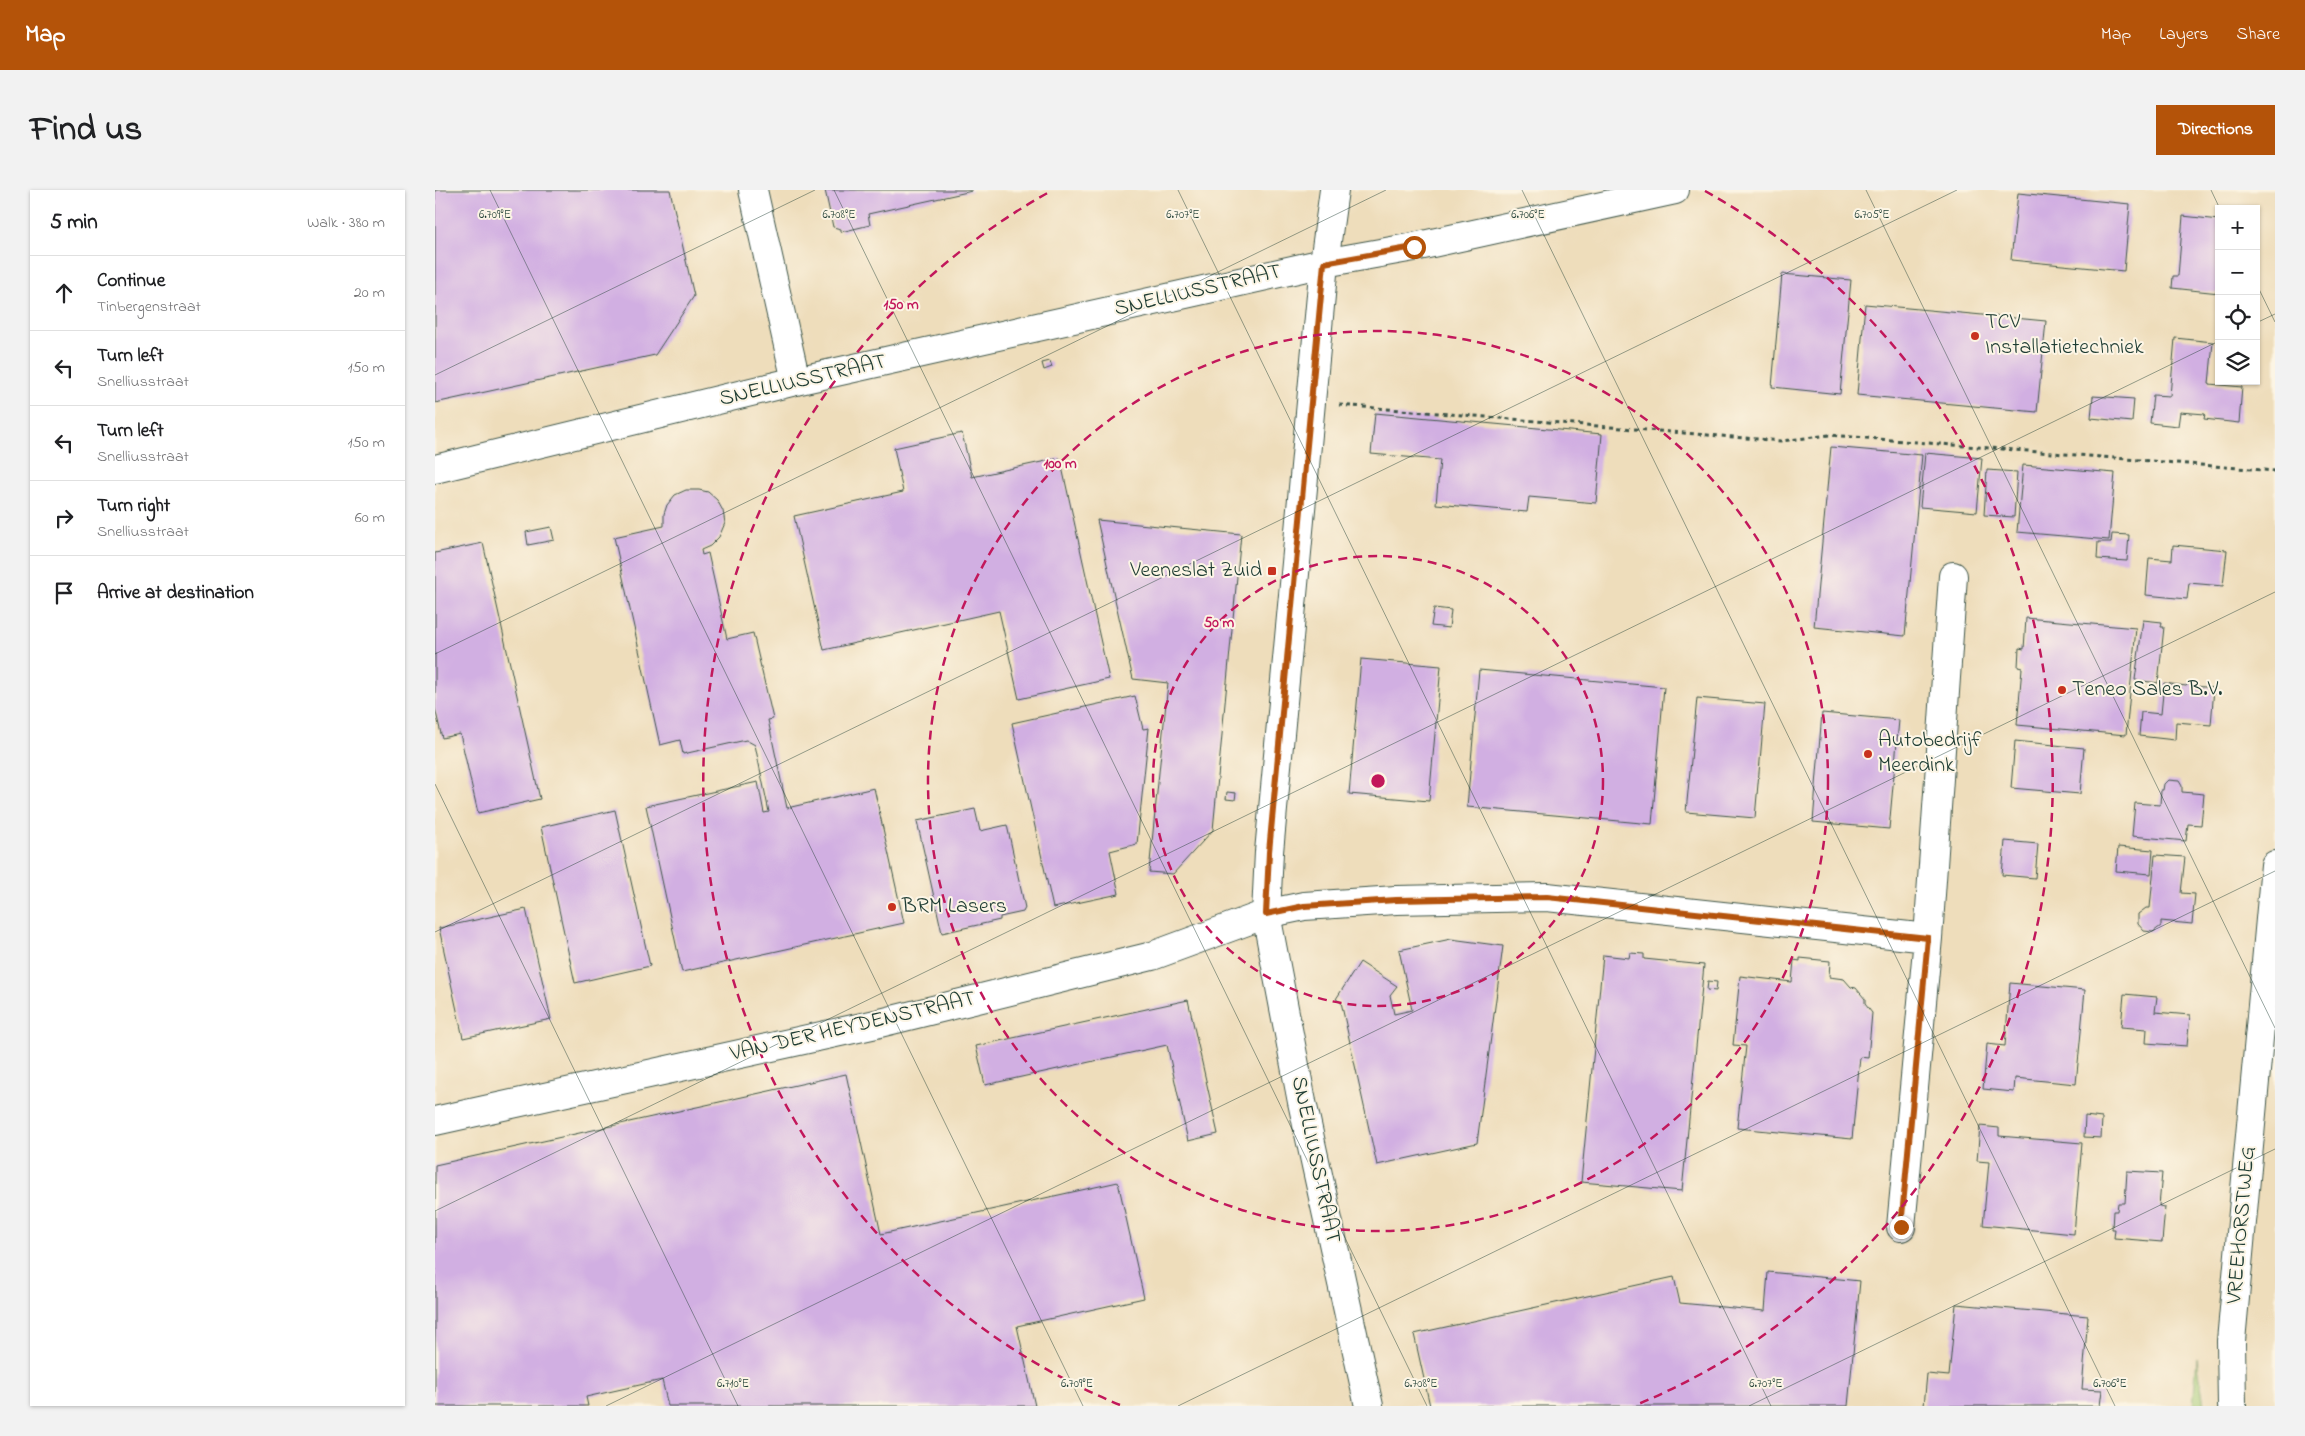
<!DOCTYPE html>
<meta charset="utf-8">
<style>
body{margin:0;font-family:"Indie Flower",sans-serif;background:#f2f2f2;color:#202124}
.controls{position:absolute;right:15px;top:15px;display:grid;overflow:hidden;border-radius:0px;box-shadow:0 1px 4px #0004}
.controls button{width:45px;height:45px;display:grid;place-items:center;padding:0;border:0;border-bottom:1px solid #e0e0e0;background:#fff;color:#202124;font:25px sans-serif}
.stop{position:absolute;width:15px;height:15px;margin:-11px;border:4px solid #b45309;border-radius:50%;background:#fff}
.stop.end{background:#b45309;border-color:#fff;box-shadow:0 1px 5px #0008}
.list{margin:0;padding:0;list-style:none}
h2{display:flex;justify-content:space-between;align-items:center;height:65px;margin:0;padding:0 20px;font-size:21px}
h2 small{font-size:16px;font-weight:400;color:#757577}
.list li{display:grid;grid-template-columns:32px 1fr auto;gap:15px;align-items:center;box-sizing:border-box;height:75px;padding:0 20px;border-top:1px solid #e0e0e0}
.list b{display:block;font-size:19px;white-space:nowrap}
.list p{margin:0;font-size:16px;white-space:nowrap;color:#757577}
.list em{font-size:16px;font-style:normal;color:#757577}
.icon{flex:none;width:28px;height:28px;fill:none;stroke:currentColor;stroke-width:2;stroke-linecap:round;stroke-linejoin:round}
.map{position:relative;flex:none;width:1840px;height:1216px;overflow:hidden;border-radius:0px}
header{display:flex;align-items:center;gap:30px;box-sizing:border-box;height:70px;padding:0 25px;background:#b45309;color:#fff}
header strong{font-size:24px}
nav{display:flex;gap:28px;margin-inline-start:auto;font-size:18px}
.intro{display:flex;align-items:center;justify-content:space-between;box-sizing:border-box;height:120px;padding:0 30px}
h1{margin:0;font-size:35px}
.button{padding:12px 22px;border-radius:0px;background:#b45309;color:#fff;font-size:18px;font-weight:700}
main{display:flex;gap:30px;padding:0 30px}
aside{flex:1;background:#fff;border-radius:0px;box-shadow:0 1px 4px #0004}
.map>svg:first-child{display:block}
.green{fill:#a4c973;stroke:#628354}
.building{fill:#d1afe2}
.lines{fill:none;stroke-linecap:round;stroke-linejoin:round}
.minor-casing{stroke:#3e5548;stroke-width:30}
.path{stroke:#3e5548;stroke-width:3;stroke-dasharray:4 4;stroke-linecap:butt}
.minor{stroke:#fff;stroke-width:28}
.route{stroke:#b45309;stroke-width:6}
.ticks{fill:none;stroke:#1f3d34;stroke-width:1;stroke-opacity:0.45}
.ring{fill:none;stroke:#c2185b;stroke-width:2.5;stroke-dasharray:9 6}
.poi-dot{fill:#c8321e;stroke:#fcf5e5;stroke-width:2}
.labels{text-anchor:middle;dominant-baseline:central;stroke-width:4;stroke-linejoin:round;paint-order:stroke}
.street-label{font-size:22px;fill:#1f3d34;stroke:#fcf5e5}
.poi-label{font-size:22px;fill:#1f3d34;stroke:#fcf5e5;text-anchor:start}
.ticks-label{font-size:12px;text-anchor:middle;fill:#1f3d34;stroke:#fcf5e5;stroke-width:4;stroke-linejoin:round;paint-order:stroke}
.centre{fill:#c2185b;stroke:#fcf5e5;stroke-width:2.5}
.ring-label{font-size:15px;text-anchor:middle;font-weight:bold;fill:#c2185b;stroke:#fcf5e5;stroke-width:4;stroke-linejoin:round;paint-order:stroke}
</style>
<header>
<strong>Map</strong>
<nav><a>Map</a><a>Layers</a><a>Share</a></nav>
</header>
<div class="intro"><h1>Find us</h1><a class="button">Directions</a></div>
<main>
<aside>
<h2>5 min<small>Walk · 380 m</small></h2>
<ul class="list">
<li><svg class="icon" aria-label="ahead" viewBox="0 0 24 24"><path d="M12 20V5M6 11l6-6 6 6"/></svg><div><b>Continue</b><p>Tinbergenstraat</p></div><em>20 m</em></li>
<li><svg class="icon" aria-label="left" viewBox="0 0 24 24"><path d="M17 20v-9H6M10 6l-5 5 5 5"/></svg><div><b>Turn left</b><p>Snelliusstraat</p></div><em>150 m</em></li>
<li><svg class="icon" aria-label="left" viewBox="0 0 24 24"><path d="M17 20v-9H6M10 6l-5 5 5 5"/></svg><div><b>Turn left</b><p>Snelliusstraat</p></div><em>150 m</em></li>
<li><svg class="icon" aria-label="right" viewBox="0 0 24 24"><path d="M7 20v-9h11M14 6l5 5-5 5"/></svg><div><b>Turn right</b><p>Snelliusstraat</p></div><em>60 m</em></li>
<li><svg class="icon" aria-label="arrive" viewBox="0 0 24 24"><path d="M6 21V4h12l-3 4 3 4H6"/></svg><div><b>Arrive at destination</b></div></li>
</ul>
</aside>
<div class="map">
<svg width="1840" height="1216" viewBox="0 0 1840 1216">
<rect width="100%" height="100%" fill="#fcf5e5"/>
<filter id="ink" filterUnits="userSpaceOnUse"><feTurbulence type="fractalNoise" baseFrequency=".02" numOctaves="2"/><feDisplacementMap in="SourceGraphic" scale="10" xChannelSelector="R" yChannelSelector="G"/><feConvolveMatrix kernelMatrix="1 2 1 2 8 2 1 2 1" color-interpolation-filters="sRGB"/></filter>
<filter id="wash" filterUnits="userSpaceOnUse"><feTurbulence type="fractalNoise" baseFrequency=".0096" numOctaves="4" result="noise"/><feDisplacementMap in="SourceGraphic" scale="20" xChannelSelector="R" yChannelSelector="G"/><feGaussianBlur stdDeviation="1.12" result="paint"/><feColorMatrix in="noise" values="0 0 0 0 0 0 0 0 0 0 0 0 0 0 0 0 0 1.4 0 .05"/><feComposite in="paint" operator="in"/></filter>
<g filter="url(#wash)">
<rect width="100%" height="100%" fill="#edb"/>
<path class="green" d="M1762 1168 1769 1216H1758Z"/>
<g id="blocks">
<path class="building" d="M0 0H235L259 106 220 165 0 213Z
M390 0H537V1L433 24 435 35 406 42V39L398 37Z
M1583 3 1695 14 1689 81 1576 70Z
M1748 26 1784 30V103L1737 98 1738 86H1743Z
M1347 84 1416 90 1405 204 1337 197Z
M1430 114 1611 131 1602 222 1422 205Z
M1740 148 1778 152 1774 194 1807 197 1804 233 1769 229 1770 224 1745 222 1743 236 1715 233 1718 205 1735 206Z
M615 171 617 177 609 180 607 173Z
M1658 206 1699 209 1697 232 1656 228Z
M940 223 1167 244 1161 313 1094 307 1092 322 1001 314 1005 270 936 264Z
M527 243 537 287 625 268 674 489 584 509 564 421 389 460 359 326 468 302 459 258Z
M1396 257 1487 265 1470 446 1379 437Z
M1490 263 1547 268 1542 322 1485 317Z
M1588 275 1680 283 1674 350 1582 342Z
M1552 280 1582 282 1579 327 1549 325Z
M251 300H264L273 302 282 310 288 321 290 333 284 347 275 356 266 360 267 365 273 363 292 449 318 443 338 529 333 530 352 618 439 598 469 733 247 782 211 616 323 592 329 623 334 622 320 555 311 550 248 564 245 550 225 555 179 347 229 336V324L232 315 240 305Z
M662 330 806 344 778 640 738 684 714 682 733 493 698 489Z
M116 337 119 350 93 355 91 342Z
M1677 344 1694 345 1692 371 1662 369 1663 352H1676Z
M48 353 105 609 43 623 25 544 7 548 0 518V363Z
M1738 355 1792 360 1788 396 1754 393 1752 409 1711 405 1714 368 1737 370Z
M999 418 1016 420 1014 438 996 436Z
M1591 428 1701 438 1691 545 1582 535 1587 478 1583 477 1584 458 1589 459Z
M1708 430 1727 432 1726 437H1729L1723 493 1700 490Z
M926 469 1006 476 994 611 914 604Z
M1044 480 1229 497 1217 634 1032 617Z
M1756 492 1760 496 1779 498 1776 535 1741 532 1740 550 1704 546 1706 522 1726 524 1729 493 1751 496Z
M700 506 708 539 714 538 702 654 675 661 684 704 618 718 577 533Z
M1262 508 1330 514 1320 628 1251 622Z
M1387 523 1464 530 1454 639 1378 632Z
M1580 551 1649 558 1645 604 1576 598Z
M1733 590 1744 591 1747 596V602L1769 604 1766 635 1753 634 1751 651 1697 646 1700 613 1725 615 1726 600H1728L1729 594Z
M792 602 801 603 800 610 791 609Z
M540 619 545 641 572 635 590 718 588 722 565 727V730L507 743 482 631Z
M180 620 215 776 140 793 106 637Z
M1570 651 1603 654 1600 688 1567 685Z
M1683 657 1718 660 1716 684 1681 681Z
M1720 665 1750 667 1746 703 1760 704 1757 734 1726 731V736L1718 742 1709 741 1703 734V724L1711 718H1715Z
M91 719 116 829 28 848 4 738Z
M1016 749 1068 756 1042 953 942 975 906 812 901 809 925 772 962 796 955 805 959 824 977 820 964 760Z
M1195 763 1209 764V769L1269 775 1247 1001 1146 992 1168 765 1194 768Z
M1365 768 1395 771 1394 787 1409 789 1416 797 1421 798 1430 809V814L1437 823 1433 868 1425 867 1417 949 1302 938 1311 856 1298 855 1305 786 1357 792 1359 770 1365 771Z
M1273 791 1282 792 1281 801 1272 800Z
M1575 793 1650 800 1641 894 1580 888 1579 902 1548 899 1552 854 1570 856Z
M1689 804 1722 807 1720 822 1755 825 1752 856 1711 853 1712 839 1686 837Z
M753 810 783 944 753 951 732 855 550 895 541 856Z
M411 884 446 1044 683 992 709 1108 582 1136 600 1216H233L227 1190 151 1207 153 1216H0V975Z
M1650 926 1667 928 1666 948 1649 947Z
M1545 936 1564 938V946L1647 953 1639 1044 1548 1035 1554 972 1542 971Z
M1692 981 1727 983 1724 1016 1730 1017 1727 1052 1679 1048 1680 1039H1677L1678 1021H1682L1683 1013H1690Z
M1333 1082 1425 1091 1413 1216H995L979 1144 1239 1087 1245 1113 1330 1121Z
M1521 1114 1653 1126 1647 1199 1667 1200 1665 1216H1489L1492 1184 1514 1186Z"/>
</g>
</g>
<g filter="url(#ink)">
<use href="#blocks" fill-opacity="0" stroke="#3e5548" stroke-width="1"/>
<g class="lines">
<g class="minor-casing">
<path id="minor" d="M318 0 361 191
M899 0 889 73 834 662 831 724 867 912 934 1216
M0 279 361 191 889 73 979 57 1240 0
M0 931 441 834 717 766 831 724 869 716 961 710 1112 707 1493 748
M1466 1037 1493 748 1518 386
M1797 1216 1796 1151 1840 675"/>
</g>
<path class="path" d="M904 215 1347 251 1394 245 1840 281"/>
<use href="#minor" class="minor"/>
</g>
</g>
<g class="lines" filter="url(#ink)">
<path class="route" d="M979 57 889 73 834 662 831 724 869 716 961 710 1112 707 1493 748 1466 1037"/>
</g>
<path class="ticks" d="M55 0 648 1216M399 0 992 1216M743 0 1336 1216M1087 0 1680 1216M1431 0 1840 838M1776 0 1785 19M1821 93 1840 132M1821 133 1840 124M0 185 380 0M0 464 951 0M0 594 303 1216M0 742 1522 0M0 1021 1784 151M171 1216 1840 402M743 1216 1840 681M1314 1216 1840 959"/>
<g class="ring">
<circle cx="943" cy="591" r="225"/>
<circle cx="943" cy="591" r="450"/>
<path d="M685 1215A675 675 0 0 1 616 1M1270 1A675 675 0 0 1 1201 1215"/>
</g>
<g class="poi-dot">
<circle cx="1540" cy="146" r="5"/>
<rect x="832" y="376" width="10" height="10" rx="2.5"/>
<circle cx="1627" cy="500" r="5"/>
<circle cx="1433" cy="564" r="5"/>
<circle cx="457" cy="717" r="5"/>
</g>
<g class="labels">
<g class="street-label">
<text transform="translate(763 101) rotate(-13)">SNELLIUSSTRAAT</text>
<text transform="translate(368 191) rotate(-13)">SNELLIUSSTRAAT</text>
<text transform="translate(418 837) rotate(-13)">VAN DER HEYDENSTRAAT</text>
<text transform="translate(880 970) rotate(78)">SNELLIUSSTRAAT</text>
<text transform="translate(1807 1035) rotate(-85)">VREEHORSTWEG</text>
</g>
<g class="poi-label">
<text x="1550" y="133">TCV<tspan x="1550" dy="25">Installatietechniek</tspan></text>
<text x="827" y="381" text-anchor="end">Veeneslat Zuid</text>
<text x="1637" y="500">Teneo Sales B.V.</text>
<text x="1443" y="551">Autobedrijf<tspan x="1443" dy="25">Meerdink</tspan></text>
<text x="467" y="717">BRM Lasers</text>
</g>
</g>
<g class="ticks-label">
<text x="60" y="28">6.709°E</text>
<text x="404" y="28">6.708°E</text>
<text x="748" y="28">6.707°E</text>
<text x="1093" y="28">6.706°E</text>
<text x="1437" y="28">6.705°E</text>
<text x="298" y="1197">6.710°E</text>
<text x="642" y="1197">6.709°E</text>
<text x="986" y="1197">6.708°E</text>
<text x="1331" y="1197">6.707°E</text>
<text x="1675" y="1197">6.706°E</text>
</g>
<circle cx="943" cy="591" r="8" class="centre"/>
<g class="ring-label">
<text x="466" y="119">150 m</text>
<text x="625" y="278">100 m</text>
<text x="784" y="437">50 m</text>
</g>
</svg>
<div class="controls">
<button>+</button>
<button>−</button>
<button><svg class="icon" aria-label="locate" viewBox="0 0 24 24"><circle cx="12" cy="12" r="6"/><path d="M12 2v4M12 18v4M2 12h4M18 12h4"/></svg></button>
<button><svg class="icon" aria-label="layers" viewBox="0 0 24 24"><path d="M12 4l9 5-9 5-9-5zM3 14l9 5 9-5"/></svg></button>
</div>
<div class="stop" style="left:979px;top:57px"></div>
<div class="stop end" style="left:1466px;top:1037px"></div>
</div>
</main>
